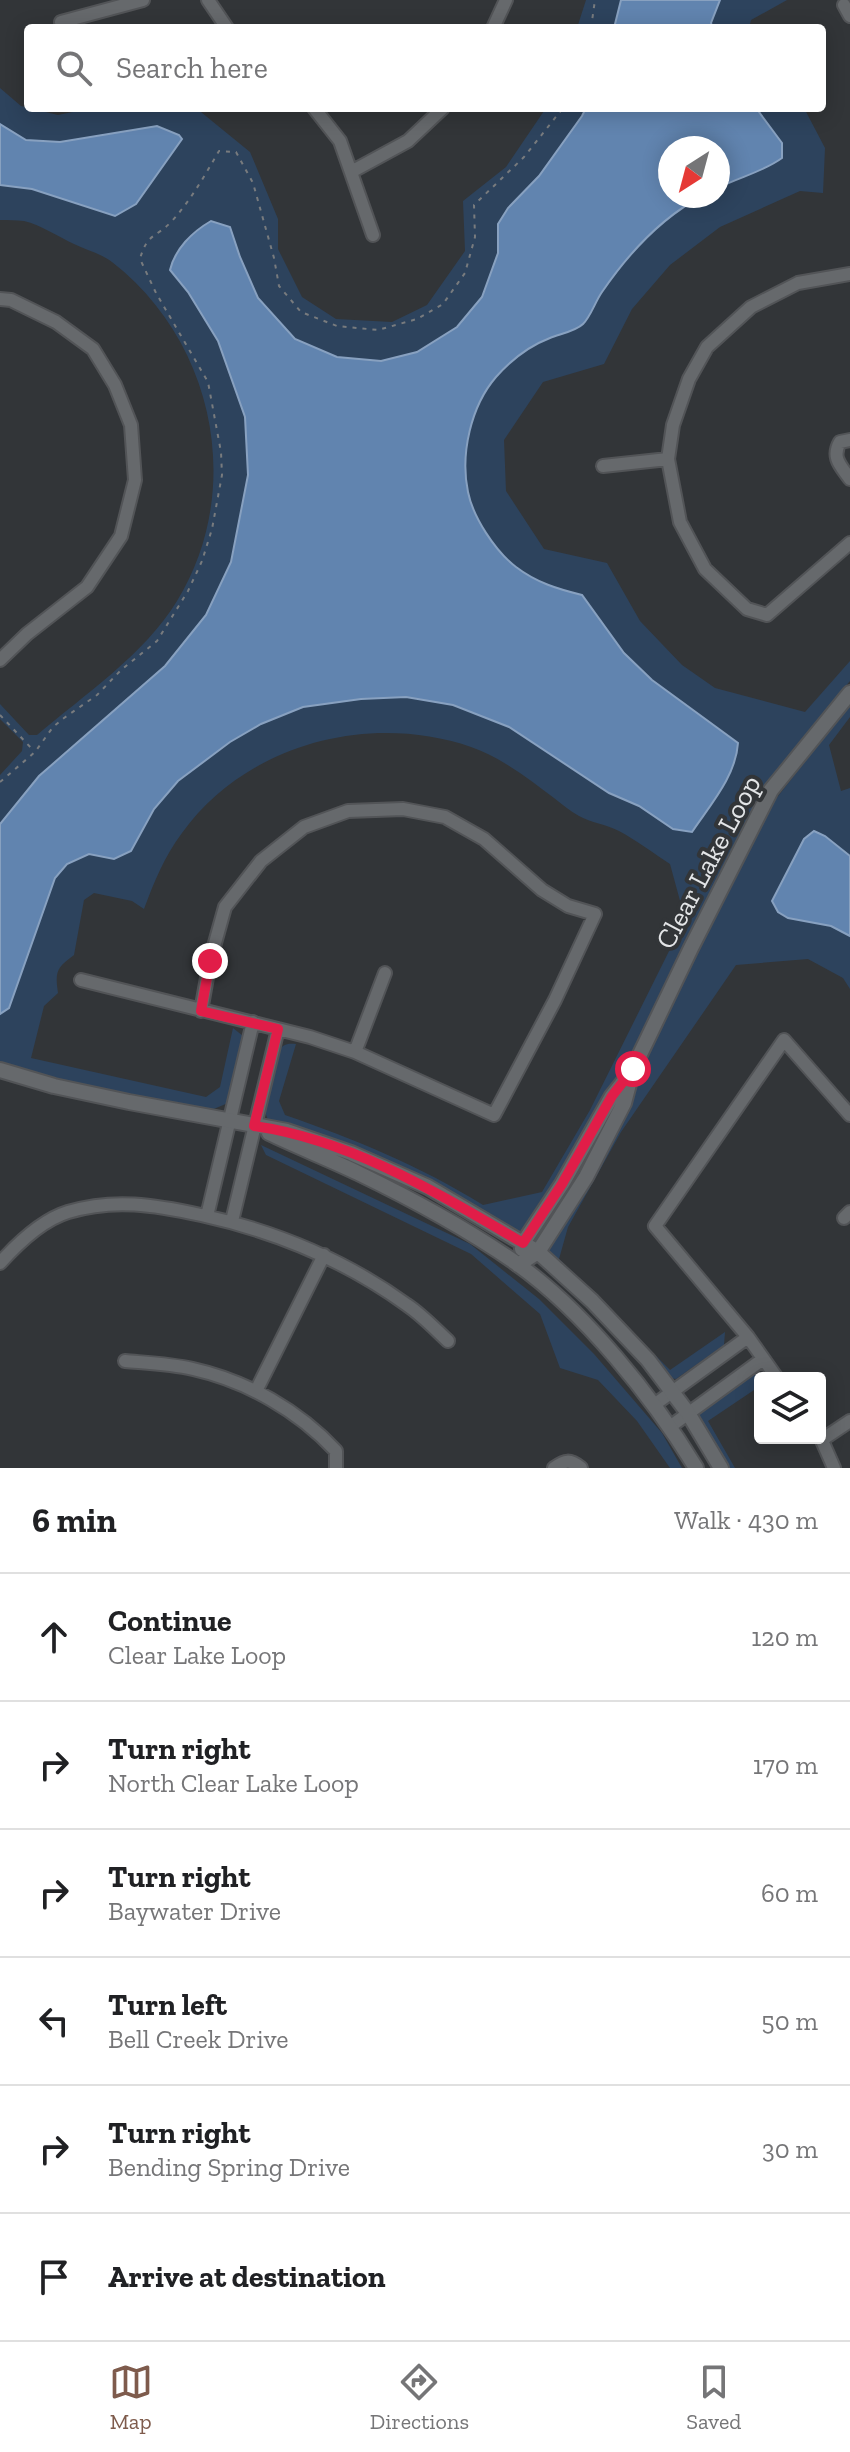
<!DOCTYPE html>
<meta charset="utf-8">
<style>
body{margin:0;font-family:"Zilla Slab",serif;background:#f2f2f2;color:#202124}
.controls{position:absolute;right:24px;bottom:24px;display:grid;overflow:hidden;border-radius:8px;box-shadow:0 4px 20px #0003}
.controls button{width:72px;height:72px;display:grid;place-items:center;padding:0;border:0;border-bottom:2px solid #e0e0e0;background:#fff;color:#202124;font:40px sans-serif}
.compass{position:absolute;left:658px;top:136px;width:72px;height:72px;border-radius:50%;background:#fff;box-shadow:0 4px 20px #0003;rotate:216deg}
.stop{position:absolute;width:24px;height:24px;margin:-18px;border:6px solid #e11d48;border-radius:50%;background:#fff}
.stop.end{background:#e11d48;border-color:#fff;box-shadow:0 2px 8px #0008}
.list{margin:0;padding:0;list-style:none}
h2{display:flex;justify-content:space-between;align-items:center;height:104px;margin:0;padding:0 32px;font-size:34px}
h2 small{font-size:26px;font-weight:400;color:#757577}
.list li{display:grid;grid-template-columns:52px 1fr auto;gap:24px;align-items:center;box-sizing:border-box;height:128px;padding:0 32px;border-top:2px solid #e0e0e0}
.list b{display:block;font-size:30px;white-space:nowrap}
.list p{margin:0;font-size:26px;white-space:nowrap;color:#757577}
.list em{font-size:26px;font-style:normal;color:#757577}
.icon{flex:none;width:44px;height:44px;fill:none;stroke:currentColor;stroke-width:2;stroke-linecap:round;stroke-linejoin:round}
.map{position:relative;flex:none;width:850px;height:1468px;overflow:hidden}
.search{position:absolute;background:#fff;box-shadow:0 4px 20px #0003;left:24px;right:24px;top:24px;height:88px;display:flex;align-items:center;gap:20px;box-sizing:border-box;padding:0 28px;border-radius:8px;color:#757577;font-size:30px}
.sheet{height:872px;background:#fff}
nav{display:flex;justify-content:space-around;align-items:center;box-sizing:border-box;height:112px;border-top:2px solid #e0e0e0;background:#fff;font-size:22px;color:#757577}
nav a{display:grid;justify-items:center;gap:4px}
nav .on{color:#7e5b4c}
.map>svg:first-child{display:block}
.green{fill:#2d435d;fill-rule:evenodd}
.water{fill:#6184af;stroke:#88a1c0;stroke-width:2}
.lines{fill:none;stroke-linecap:round;stroke-linejoin:round}
.minor-casing{stroke:#525457;stroke-width:16}
.tertiary-casing{stroke:#525457;stroke-width:18}
.path{stroke:#787b7e;stroke-width:2;stroke-dasharray:4 6;stroke-linecap:butt}
.minor{stroke:#66696c;stroke-width:12}
.tertiary{stroke:#66696c;stroke-width:14}
.route{stroke:#e11d48;stroke-width:10}
.labels{text-anchor:middle;dominant-baseline:central;stroke-width:8;stroke-linejoin:round;paint-order:stroke}
.street-label{font-size:28px;fill:#e3e5e7;stroke:#323538}
</style>
<div class="map">
<svg width="850" height="1468" viewBox="0 0 850 1468">
<rect width="100%" height="100%" fill="#323538"/>
<path class="green" d="M586 0H787L751 20 749 28H577Z
M0 88 21 106 58 115 92 108H196L250 152 278 219V249L302 297 336 319 392 322 427 305 465 251 463 201 506 167 546 108H804L825 148 823 193 800 191 720 227 670 265 632 309 604 364 543 382 504 440 506 491 544 549 607 563 640 621 682 665 715 688 805 712 850 661V681L831 703 789 760 630 1060 562 1179 528 1227 516 1233 281 1127 268 1120 265 1112 278 1052C283 1044 287 1043 296 1044L279 1101 285 1115C355 1139 420 1166 483 1205L542 1192 590 1110 685 919 670 864C653 853 636 840 619 831 606 824 591 823 579 816 570 811 562 804 554 798 529 779 502 758 471 747 369 712 246 744 182 833 164 857 154 882 144 909L132 901 94 893 84 900 74 955C56 968 55 972 58 993L44 1006 31 1058 206 1097 220 1087 233 1028 243 1036 228 1103 209 1111 59 1082 0 1063V775L22 751 23 742 0 719V704L29 735H37C84 695 145 654 177 601 245 490 215 342 112 262 102 254 86 250 74 244 59 237 41 225 24 221 17 220 8 220 0 220ZM670 148H718V196H670Z
M850 704V717L829 745 841 791 850 788V989L843 978 808 959 736 965 621 1132 568 1227 559 1259 670 1370 725 1332 724 1345 676 1379 664 1377 540 1252 636 1075 702 938 775 800Z
M261 1145 470 1244 539 1299 594 1354 662 1433 682 1468H670L637 1421 598 1380 560 1368 540 1314 471 1254 266 1155Z
M750 1374 760 1376V1386L708 1421 735 1468H722L693 1413Z"/>
<path class="water" d="M621 0H720L711 23 713 28H614Z
M586 108H756L782 143V158C763 172 739 177 718 188V148H670V196H702C661 218 628 254 602 292 595 302 591 316 583 324 576 331 560 334 550 338 529 346 511 360 496 377 471 406 460 454 468 492 473 517 495 551 516 567 537 583 558 589 582 595L624 653 652 680 738 743C736 776 710 805 692 832L673 829 639 806 609 793 509 727 453 705 406 697 361 699 303 707 261 724 230 742 178 781 154 809 131 851 114 859 89 854 67 864 55 878 9 1008 0 1014V824L39 776 165 666 206 615 231 562 248 475 245 417 218 341 188 292 170 270C175 249 192 232 211 221L230 227 240 257 258 298 295 339 337 357 381 361 417 352 457 327 482 297 498 253V224L508 208 539 176 582 116Z
M0 124 26 140 60 142 157 126 179 135 182 139 136 204 115 216 32 189 0 185Z
M814 831 825 836 850 856V936L831 926 788 918 778 912 772 901 804 839Z"/>
<g class="lines">
<g class="minor-casing">
<path id="minor" d="M208 0 227 28
M844 5 850 16
M61 22 143 0
M493 28 506 0
M314 108 340 141 373 235
M351 172 408 141 443 108
M850 274 798 283 751 307 707 347 689 379 673 425 668 459 680 522 705 569 747 609 767 615 850 543
M0 299 11 300 56 322 93 349 115 385 131 425 135 480 121 536 87 587 27 634 0 660
M850 440 840 442C831 458 841 466 850 479
M603 466 668 459
M81 980 310 1037 355 1052 494 1115 555 1000 595 914 568 906 542 890 484 839 445 817 403 809 348 811 304 827 261 861 225 907 210 961 201 1011
M355 1052 385 973
M207 1216 253 1022
M844 1218 850 1212
M232 1221 278 1029
M0 1263C18 1243 42 1220 68 1212 114 1198 155 1205 201 1215 274 1231 345 1260 407 1305 422 1315 435 1329 448 1341
M125 1361C148 1363 171 1364 193 1369 247 1381 299 1411 336 1451V1468
M777 1378 748 1337 655 1226 784 1040 850 1115
M256 1391 324 1255
M654 1405 748 1337
M671 1426 763 1359
M820 1436 834 1468
M823 1439 850 1421
M554 1468C565 1460 570 1459 581 1468"/>
</g>
<g class="tertiary-casing">
<path id="tertiary" d="M0 1070 54 1086 129 1102 287 1131 351 1153 428 1187 538 1252 592 1301 648 1360 688 1413 721 1468
M269 1133C298 1147 329 1159 358 1173 412 1199 467 1229 516 1263 584 1311 653 1397 696 1468
M522 1249 523 1243 562 1184 612 1096 628 1076
M518 1265 538 1252 586 1177 624 1103 633 1069 691 948 771 790 850 693"/>
</g>
<path class="path" d="M591 28 595 0
M0 715 34 751
M0 782 35 752 53 727 64 718 97 695 121 670 157 641 188 591 202 561 212 529 222 475 221 452 208 382 156 293 140 259C147 233 156 238 172 221 191 200 205 175 219 151L236 152 253 183 274 258 279 286 301 312 337 326 378 330 417 319 443 304 465 273 475 237 474 205 524 157 563 108"/>
<use href="#minor" class="minor"/>
<use href="#tertiary" class="tertiary"/>
</g>
<g class="lines">
<path class="route" d="M210 961 201 1011 278 1029 254 1126C352 1140 439 1194 523 1243L562 1184 612 1096 633 1069"/>
</g>
<g class="labels">
<g class="street-label">
<text transform="translate(708 862) rotate(-62)">Clear Lake Loop</text>
</g>
</g>
</svg>
<div class="controls">
<button><svg class="icon" aria-label="layers" viewBox="0 0 24 24"><path d="M12 4l9 5-9 5-9-5zM3 14l9 5 9-5"/></svg></button>
</div>
<svg class="compass" viewBox="-18 -18 36 36"><path d="M0-13l5 13h-10z" fill="#e53935"/><path d="M0 13l5-13h-10z" fill="#757577"/></svg>
<div class="stop" style="left:633px;top:1069px"></div>
<div class="stop end" style="left:210px;top:961px"></div>
<div class="search"><svg class="icon" aria-label="search" viewBox="0 0 24 24"><circle cx="10" cy="10" r="6"/><path d="M15 15l6 6"/></svg>Search here</div>
</div>
<section class="sheet">
<h2>6 min<small>Walk · 430 m</small></h2>
<ul class="list">
<li><svg class="icon" aria-label="ahead" viewBox="0 0 24 24"><path d="M12 20V5M6 11l6-6 6 6"/></svg><div><b>Continue</b><p>Clear Lake Loop</p></div><em>120 m</em></li>
<li><svg class="icon" aria-label="right" viewBox="0 0 24 24"><path d="M7 20v-9h11M14 6l5 5-5 5"/></svg><div><b>Turn right</b><p>North Clear Lake Loop</p></div><em>170 m</em></li>
<li><svg class="icon" aria-label="right" viewBox="0 0 24 24"><path d="M7 20v-9h11M14 6l5 5-5 5"/></svg><div><b>Turn right</b><p>Baywater Drive</p></div><em>60 m</em></li>
<li><svg class="icon" aria-label="left" viewBox="0 0 24 24"><path d="M17 20v-9H6M10 6l-5 5 5 5"/></svg><div><b>Turn left</b><p>Bell Creek Drive</p></div><em>50 m</em></li>
<li><svg class="icon" aria-label="right" viewBox="0 0 24 24"><path d="M7 20v-9h11M14 6l5 5-5 5"/></svg><div><b>Turn right</b><p>Bending Spring Drive</p></div><em>30 m</em></li>
<li><svg class="icon" aria-label="arrive" viewBox="0 0 24 24"><path d="M6 21V4h12l-3 4 3 4H6"/></svg><div><b>Arrive at destination</b></div></li>
</ul>
</section>
<nav>
<a class="on"><svg class="icon" aria-label="map" viewBox="0 0 24 24"><path d="M3 6l6-2 6 2 6-2v14l-6 2-6-2-6 2zM9 4v14M15 6v14"/></svg>Map</a>
<a><svg class="icon" aria-label="directions" viewBox="0 0 24 24"><path d="M12 3l9 9-9 9-9-9zM9 14v-3h6M13 9l2 2-2 2"/></svg>Directions</a>
<a><svg class="icon" aria-label="saved" viewBox="0 0 24 24"><path d="M7 4h10v16l-5-4-5 4z"/></svg>Saved</a>
</nav>
